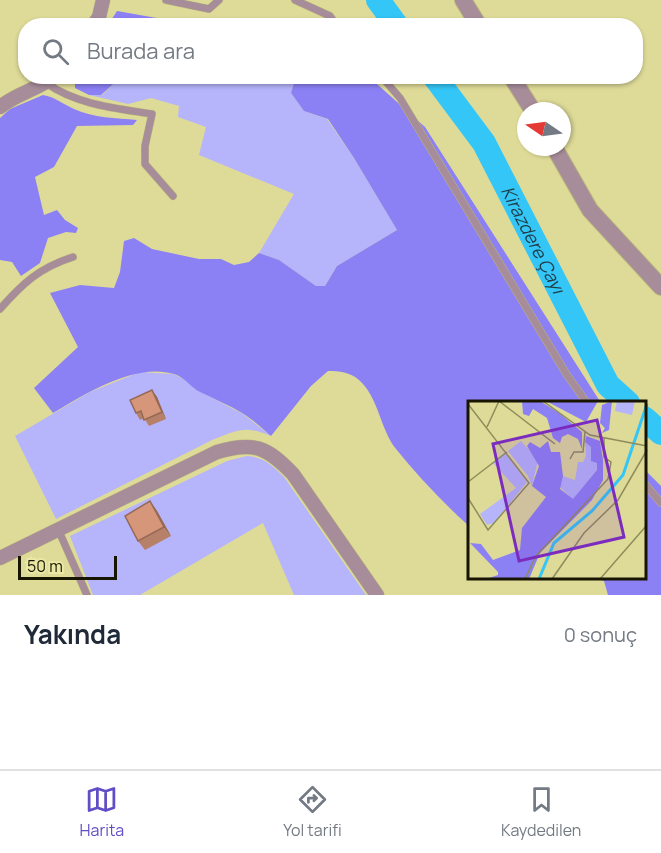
<!DOCTYPE html>
<html lang="tr">
<meta charset="utf-8">
<style>
body{margin:0;font-family:Manrope,sans-serif;background:#f6f6f7;color:#1f2937}
.compass{position:absolute;left:517px;top:102px;width:54px;height:54px;border-radius:50%;background:#fff;box-shadow:0 2px 4px #0004;rotate:283deg}
.scale{position:absolute;left:18px;bottom:15px;width:99px;box-sizing:border-box;padding-left:6px;border:3px solid #171500;border-top:0;font-size:16px;line-height:21px;white-space:nowrap;color:#171500;-webkit-text-stroke:4px #ebe8a5;paint-order:stroke}
.list{margin:0;padding:0;list-style:none}
h2{display:flex;justify-content:space-between;align-items:center;height:78px;margin:0;padding:0 24px;font-size:26px}
h2 small{font-size:20px;font-weight:400;color:#747a83}
.icon{flex:none;width:33px;height:33px;fill:none;stroke:currentColor;stroke-width:2;stroke-linecap:round;stroke-linejoin:round}
.map{position:relative;flex:none;width:661px;height:595px;overflow:hidden}
.search{position:absolute;background:#fff;box-shadow:0 2px 4px #0004;left:18px;right:18px;top:18px;height:66px;display:flex;align-items:center;gap:15px;box-sizing:border-box;padding:0 21px;border-radius:24px;color:#747a83;font-size:22px}
.sheet{height:174px;background:#fff}
nav{display:flex;justify-content:space-around;align-items:center;box-sizing:border-box;height:84px;border-top:2px solid #e0e1e3;background:#fff;font-size:16px;color:#747a83}
nav a{display:grid;justify-items:center;gap:3px}
nav .on{color:#614dc6}
.map>svg:first-child{display:block}
.green{fill:#b6b4fb}
.forest{fill:#8c80f5}
.lines{fill:none;stroke-linecap:round;stroke-linejoin:round}
.river{stroke:#34c6f6;stroke-width:24}
.service-casing{stroke:#bab77d;stroke-width:8}
.minor-casing{stroke:#bab77d;stroke-width:15}
.tertiary-casing{stroke:#bab77d;stroke-width:18}
.service{stroke:#a78c9a;stroke-width:7}
.minor{stroke:#a78c9a;stroke-width:14}
.tertiary{stroke:#a78c9a;stroke-width:16}
.wall{fill:#b78169}
.shaded-wall{fill:#956955}
.building{fill:#d5967a;stroke:#956955;stroke-width:1.5}
.labels{text-anchor:middle;dominant-baseline:central;stroke-width:5;stroke-linejoin:round;paint-order:stroke}
.water-label{font-size:18px;font-style:italic;fill:#1f3c47;stroke:#ebe8a5}
.inset-river{fill:none;stroke:#34c6f6;stroke-width:3}
.inset-road{fill:none;stroke:#8e8c5b;stroke-width:1.5}
.view{fill:#7b2cbf;fill-opacity:0.15;stroke:#7b2cbf;stroke-width:3}
.inset-edge{fill:none;stroke:#171500;stroke-width:3}
</style>
<div class="map">
<svg width="661" height="595" viewBox="0 0 661 595">
<rect width="100%" height="100%" fill="#dedb98"/>
<path class="green" d="M121 77H186L210 84 216 82 220 77H289L294 83 291 93 304 111 327 119 354 158 397 230 337 266 325 286H316L279 260 259 253 294 194 199 155 206 127 178 117 179 106 151 98 128 104 89 95H102Z
M140 372 173 374 186 380 195 389 243 414 271 436C243 425 239 430 212 440L56 519 15 436 90 392Z
M247 456C264 457 272 465 284 477L366 595H294L263 523 140 595H93L70 536 227 461Z"/>
<path class="forest" d="M117 11 185 23 223 22 237 25H108Z
M368 76 425 127 601 403H469V526C443 503 418 476 396 449 380 429 379 398 359 380 350 372 339 371 328 371L311 386 271 436C262 428 252 419 242 413 229 405 214 399 200 392 190 387 185 377 174 374 135 362 85 394 53 413L34 388 78 347 50 293 80 285 114 288 120 272 124 241 134 238 152 249 199 259H221L234 265 249 262 259 253 279 260 316 286H325L337 266 397 230 354 158 328 119 304 111 291 93 294 83 289 77Z
M75 77V76L121 77 101 95H89L75 88Z
M43 95C55 97 63 104 74 109 94 118 116 118 137 120L133 125 77 126 54 167 35 177 44 215 57 210 65 220 78 228 76 233 66 232 48 238 40 263 21 276 12 262 0 260V118L10 109Z
M645 470 661 486V595H608L604 581 599 579 644 578Z"/>
<g class="lines">
<g class="river">
<path d="M378 0 397 26"/>
<path id="s1" d="M434 76 484 143 608 385 628 403"/>
<path d="M644 418 661 433"/>
</g>
<g class="service-casing">
<path id="service" d="M166 0 209 9 219 0
M295 0 330 16 337 26
M381 76 400 98 567 375 587 403
M46 83C78 105 114 108 152 114L145 146V164L173 196
M0 309C23 283 39 268 73 257
M644 483 661 503
M58 529 87 595"/>
</g>
<g class="minor-casing">
<path id="minor" d="M93 26 99 17 103 0
M0 107C17 93 39 89 55 76
M0 558 217 452C254 441 267 447 293 474L377 595"/>
</g>
<g class="tertiary-casing">
<path id="tertiary" d="M463 0 479 26
M511 76 533 111
M554 147 590 210 661 287"/>
</g>
<use href="#service" class="service"/>
<use href="#minor" class="minor"/>
<use href="#tertiary" class="tertiary"/>
</g>
<path class="wall" d="M152 390 157 397 166 419 149 426 144 418 140 420 136 413Z
M150 501 157 511 171 536 145 550 138 541Z"/>
<path class="shaded-wall" d="M152 390 157 397 166 419 162 412Z
M150 501 157 511 171 536 164 527Z"/>
<path class="building" d="M152 390 162 412 144 420 141 411 136 413 130 400Z
M150 501 164 527 138 541 125 516Z"/>
<g class="labels">
<g class="water-label">
<text stroke="none"><textPath href="#s1" startOffset="192">Kirazdere Çayı</textPath></text>
</g>
</g>
<g transform="translate(468 401)">
<rect width="178" height="178" fill="#dedb98"/>
<path d="M149 0H167L164 14 147 10ZM53 40 70 59 64 85 60 75 40 50ZM117 41 123 46V59L129 61V69L105 99 92 86 95 75 107 79 110 61H115L118 55ZM38 53 59 81 26 122 19 124 12 113 48 87 25 62Z" fill="#b6b4fb"/>
<path d="M54 0H72L91 12 114 31V48L110 38 100 33 94 36 92 42 85 37 79 17 65 8 61 15 55 13ZM78 0H130L118 21ZM144 0 141 29 134 32 137 27 132 22 134 4ZM118 35 132 40 135 59V79L124 99 72 152 61 178 21 177 30 174V171L2 142 13 143 25 159 52 149 54 127 78 96 64 85 71 65 59 45 62 41 72 47 80 40 83 51H92L95 75 92 88 105 98 129 69V62L123 60V46L117 41Z" fill="#8c80f5"/>
<path class="inset-river" d="M71 178 86 142 124 110 155 74 179 3"/>
<path class="inset-road" d="M31 0 87 43M75 0 122 34 179 45M0 3 61 82 20 129 0 97M19 26 31 0M102 58 106 51H115L117 31M0 81 39 51M57 178 68 155 140 78 143 61 136 56V37M84 178 116 132 150 99 179 49M132 178 179 124"/>
<path class="view" d="M129 19 156 136 51 160 25 43Z"/>
<rect width="178" height="178" class="inset-edge"/>
</g>
</svg>
<svg class="compass" viewBox="-18 -18 36 36"><path d="M0-13l5 13h-10z" fill="#e53935"/><path d="M0 13l5-13h-10z" fill="#747a83"/></svg>
<div class="scale">50 m</div>
<div class="search"><svg class="icon" aria-label="search" viewBox="0 0 24 24"><circle cx="10" cy="10" r="6"/><path d="M15 15l6 6"/></svg>Burada ara</div>
</div>
<section class="sheet">
<h2>Yakında<small>0 sonuç</small></h2>
<ul class="list">
</ul>
</section>
<nav>
<a class="on"><svg class="icon" aria-label="map" viewBox="0 0 24 24"><path d="M3 6l6-2 6 2 6-2v14l-6 2-6-2-6 2zM9 4v14M15 6v14"/></svg>Harita</a>
<a><svg class="icon" aria-label="directions" viewBox="0 0 24 24"><path d="M12 3l9 9-9 9-9-9zM9 14v-3h6M13 9l2 2-2 2"/></svg>Yol tarifi</a>
<a><svg class="icon" aria-label="saved" viewBox="0 0 24 24"><path d="M7 4h10v16l-5-4-5 4z"/></svg>Kaydedilen</a>
</nav>
